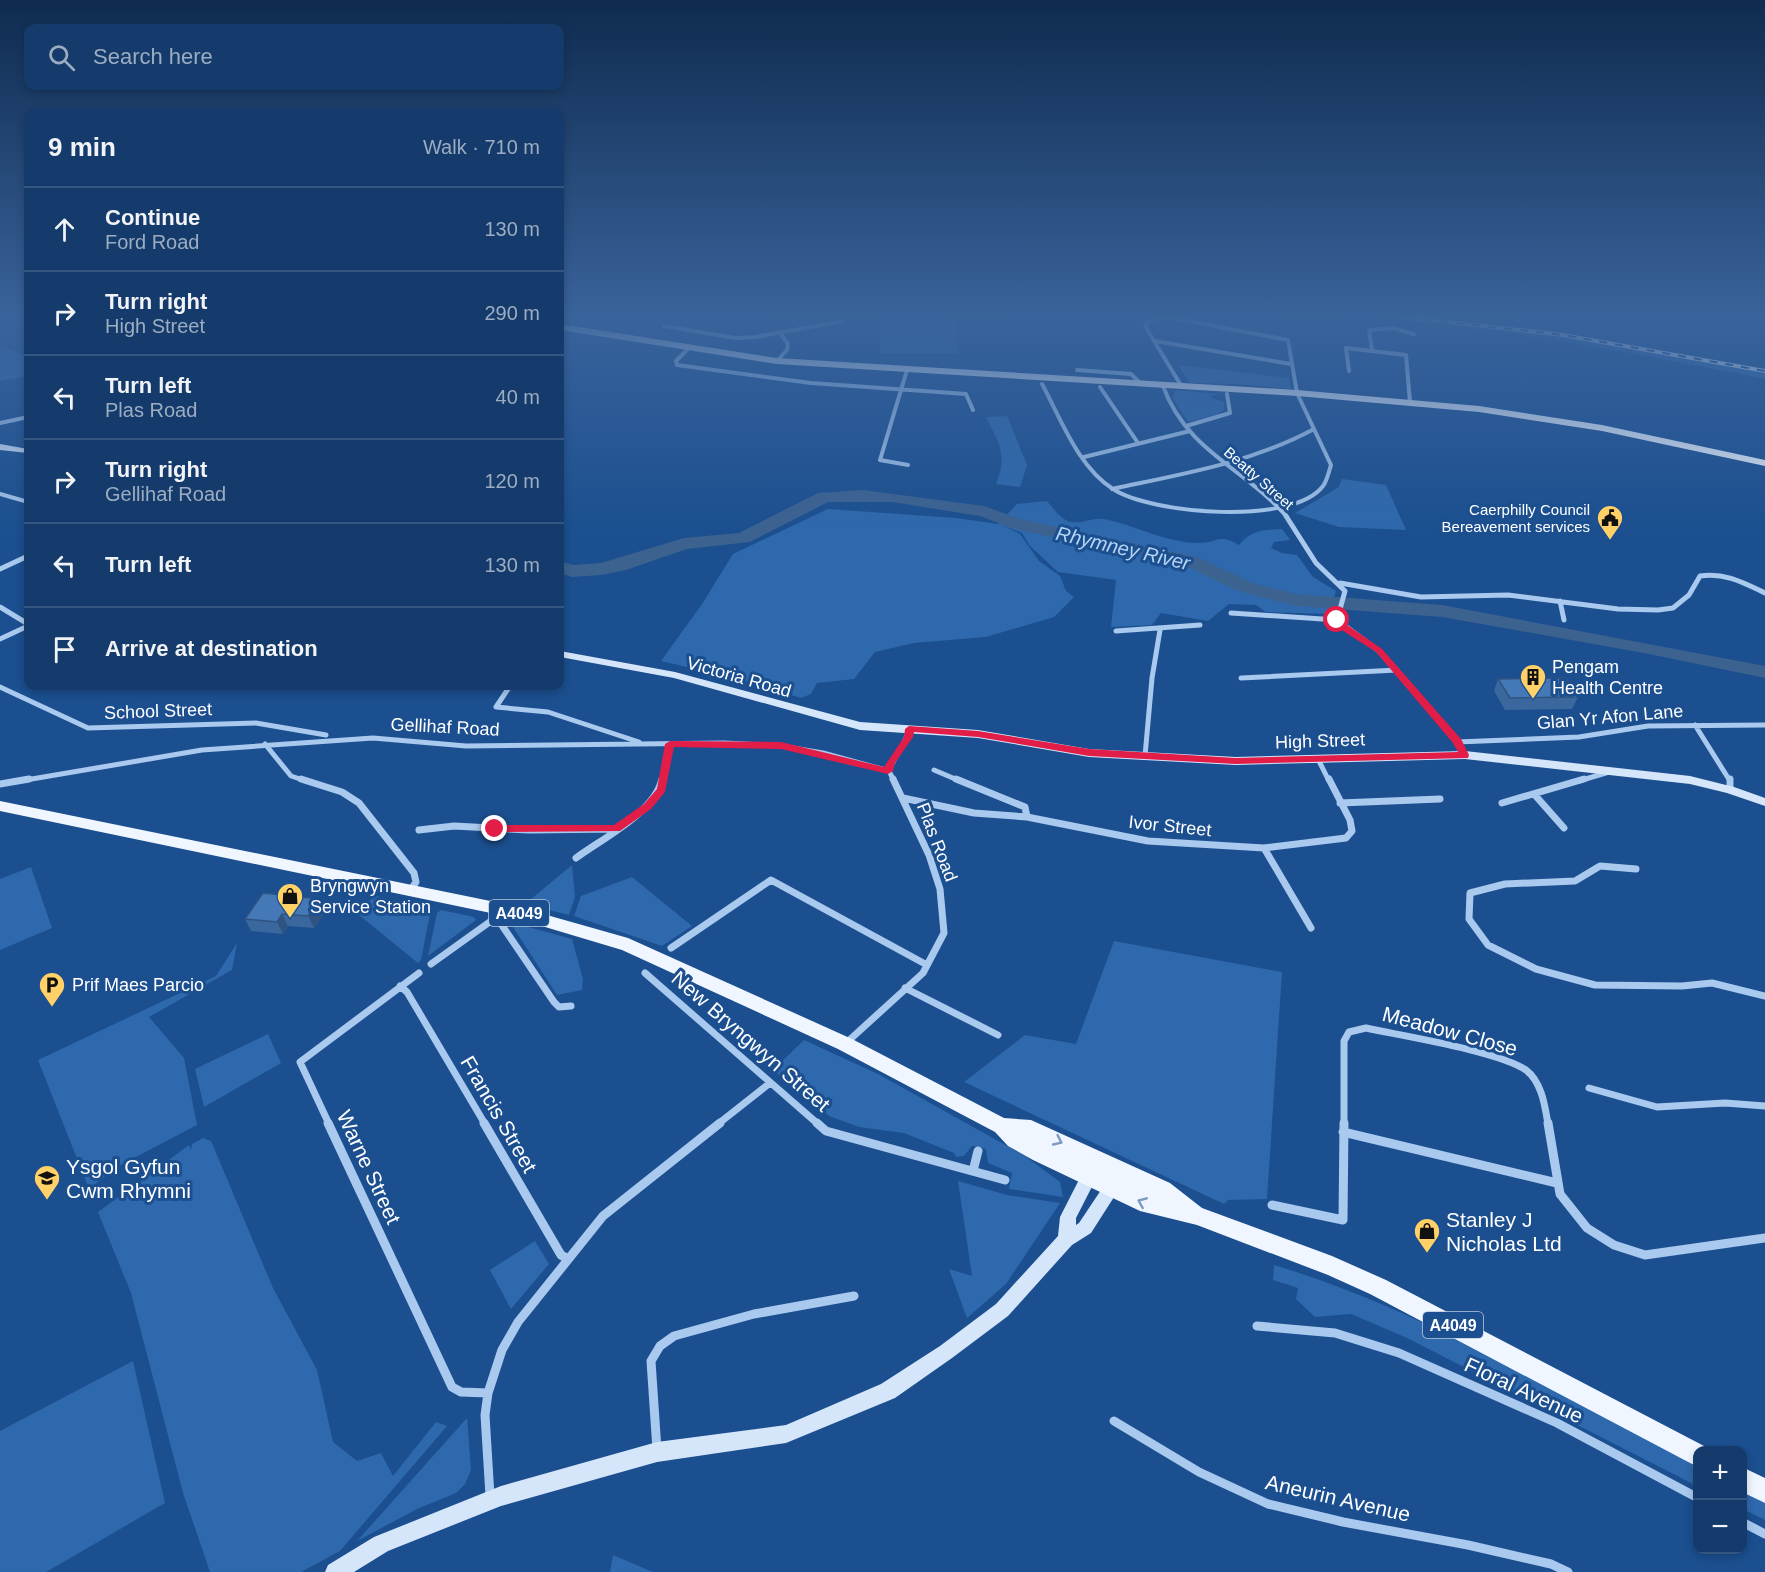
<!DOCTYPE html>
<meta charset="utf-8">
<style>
body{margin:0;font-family:Arial,sans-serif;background:#214673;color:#f1f3f6}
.controls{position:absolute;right:18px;bottom:18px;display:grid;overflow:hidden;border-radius:12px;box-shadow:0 3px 9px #0003}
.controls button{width:54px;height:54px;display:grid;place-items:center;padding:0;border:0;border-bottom:2px solid #33557e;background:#143b6b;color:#f1f3f6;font:30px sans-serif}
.stop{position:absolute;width:18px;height:18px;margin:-14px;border:4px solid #e11d48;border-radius:50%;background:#fff}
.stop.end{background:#e11d48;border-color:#fff;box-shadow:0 2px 6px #0008}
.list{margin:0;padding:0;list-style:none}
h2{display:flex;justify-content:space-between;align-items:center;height:78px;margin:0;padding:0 24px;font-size:26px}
h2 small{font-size:20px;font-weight:400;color:#9dadc1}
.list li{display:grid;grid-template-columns:39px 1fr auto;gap:18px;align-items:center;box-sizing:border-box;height:84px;padding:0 24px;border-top:2px solid #33557e}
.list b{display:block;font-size:22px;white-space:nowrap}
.list p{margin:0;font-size:20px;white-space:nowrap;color:#9dadc1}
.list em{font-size:20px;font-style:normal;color:#9dadc1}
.icon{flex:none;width:33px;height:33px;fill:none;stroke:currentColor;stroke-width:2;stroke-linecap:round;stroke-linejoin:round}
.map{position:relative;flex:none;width:1765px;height:1572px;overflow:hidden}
.search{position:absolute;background:#143b6b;box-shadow:0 3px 9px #0003;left:24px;top:24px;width:540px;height:66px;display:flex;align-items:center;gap:15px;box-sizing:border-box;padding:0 21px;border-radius:12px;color:#9dadc1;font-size:22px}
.panel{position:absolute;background:#143b6b;box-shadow:0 3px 9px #0003;left:24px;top:108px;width:540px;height:582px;border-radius:12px}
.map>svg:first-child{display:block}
.green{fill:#2e69ad}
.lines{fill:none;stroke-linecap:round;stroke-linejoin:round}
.river{fill:#3c6290;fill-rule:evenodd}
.minor-far3{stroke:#a9c9ee;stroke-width:4}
.minor-far2{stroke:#a9c9ee;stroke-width:5}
.minor-far1{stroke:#a9c9ee;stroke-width:7}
.minor{stroke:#a9c9ee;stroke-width:9}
.secondary{fill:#d6e6fa;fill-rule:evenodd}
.primary{fill:#f0f6ff;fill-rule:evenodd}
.rail-casing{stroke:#fff;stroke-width:4}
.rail{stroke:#1b4f8f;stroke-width:2;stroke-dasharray:8;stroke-linecap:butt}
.wall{fill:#3a679d}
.shaded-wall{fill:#305480}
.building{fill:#4478b7;stroke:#305480;stroke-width:1.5}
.oneway{stroke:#7b9ac1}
.route{fill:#e11d48}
.labels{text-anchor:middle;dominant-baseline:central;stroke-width:6;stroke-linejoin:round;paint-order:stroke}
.far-street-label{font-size:15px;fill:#fff;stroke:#1b4f8f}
.far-poi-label{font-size:15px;fill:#fff;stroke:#1b4f8f;text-anchor:end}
.shield{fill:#1b4f8f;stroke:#bbcadd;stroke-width:1.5}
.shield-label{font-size:16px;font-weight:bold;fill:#fff}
.poi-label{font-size:18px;fill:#fff;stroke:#1b4f8f;text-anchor:start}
.street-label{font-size:18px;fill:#fff;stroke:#1b4f8f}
.water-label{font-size:20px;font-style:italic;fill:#b5d3f5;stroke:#1b4f8f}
.near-street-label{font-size:21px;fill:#fff;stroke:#1b4f8f}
.near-poi-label{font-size:21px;fill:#fff;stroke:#1b4f8f;text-anchor:start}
</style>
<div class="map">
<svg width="1765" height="1572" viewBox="0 0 1765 1572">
<rect width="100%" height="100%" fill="#1b4f8f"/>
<path class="green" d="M881 314H955L958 353H880Z
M1306 314C1460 314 1614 343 1765 374V379C1659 358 1554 338 1447 325 1400 320 1353 318 1306 314Z
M0 345 23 355 28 354V376L0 381Z
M1178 365 1289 378 1291 389 1238 384 1190 383Z
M1176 390 1220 394 1211 396V398L1224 402V410L1218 414 1188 422 1172 397Z
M1007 416 1027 465 1020 487 996 484C1008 455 999 443 986 417Z
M1342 479 1386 485 1406 530 1339 527 1295 513 1339 487Z
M1047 501C1054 509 1061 520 1071 522 1082 524 1093 517 1104 519 1135 525 1166 543 1199 543 1219 543 1217 533 1239 545 1251 530 1264 530 1282 529L1290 540 1274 542 1271 548 1282 553 1297 555 1313 577 1336 591 1329 614 1266 612 1256 605 1229 604 1208 621 1161 613 1152 625 1111 627 1116 580 1058 572 1030 546 1022 533 1002 525 1020 534 1039 561 1060 576 1066 591 1074 597 1054 617 986 637 914 643 875 652 854 679 817 683 811 694 801 698 742 680 661 661 702 604 733 554 828 509 956 518 998 524 1017 504Z
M572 865 575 897 569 915 525 904Z
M31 867 52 928 0 950V879Z
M632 877 692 926 662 946 574 916 581 896Z
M377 896 431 909 421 960 418 963 354 911Z
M441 910 474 917 476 920 428 956 437 913Z
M514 923 572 939 583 979 582 990 557 995 513 927Z
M1114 941 1282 972 1267 1199 1228 1200 1224 1204 964 1082 1025 1035 1076 1044Z
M237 943 232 970 149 1017 184 1058 197 1125 117 1167 89 1189 38 1060 216 976Z
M268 1034 281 1063 204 1107 195 1069Z
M804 1040 878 1074 1025 1156 1060 1182 1063 1197 1009 1189 1012 1173 988 1163 986 1149 972 1146 964 1156 956 1157 954 1153 904 1133 859 1127 829 1116 773 1070Z
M203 1138 211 1141 273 1288 317 1370 333 1442 357 1461 381 1453 393 1476 436 1422 447 1426 340 1551 301 1572H210L183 1493 131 1293 98 1212 189 1145 191 1150 192 1144Z
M958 1181 1007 1195 1060 1203 1006 1284 967 1318 949 1269 972 1276Z
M535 1241 549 1264 511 1309 490 1270Z
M1274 1265C1424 1310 1560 1394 1697 1467V1486L1407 1338 1351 1314 1315 1317 1296 1299 1298 1288 1273 1280Z
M133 1361 165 1503 46 1572H0V1431Z
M467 1418 471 1470 465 1484 456 1493 417 1509 357 1541Z
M1742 1491 1765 1503V1520L1743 1509Z
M613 1555 653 1572H610Z"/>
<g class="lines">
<path class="river" d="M863 490 984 506 1020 519 1197 557 1252 583 1296 594 1442 605 1765 666V678L1644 653 1442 617 1296 606 1238 591 1184 565 1015 529 980 516 892 502H828L750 542 687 549 626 570 601 575 572 577 560 573V561L573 565 601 563 684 538 739 533 818 493Z"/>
<path class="minor-far3" d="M664 326 735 338 755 337 843 321
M1155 341 1291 364
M688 349 676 361 677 365 811 383 966 394 973 410
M1372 350 1369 330 1393 328 1414 334
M777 361 787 350 788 344 781 334
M907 370 880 460 908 465
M1077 370 1131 374 1141 384
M1349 371 1346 348 1406 355 1410 402
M1042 384C1061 419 1078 467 1113 489 1151 514 1293 526 1323 486 1327 481 1329 471 1331 465L1297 393 1288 340 1173 318 1150 319 1145 326 1182 387
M1163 386C1187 452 1245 468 1287 517
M1100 387 1138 443
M0 423 28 417
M1186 426 1230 413 1227 394
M1084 457 1190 431
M1112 489C1182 474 1251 463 1314 429
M0 494 28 502"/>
<path class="minor-far2" d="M1286 516 1316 563 1345 591 1337 620
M0 569 28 556
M1340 583 1421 597 1508 595 1618 609 1658 610 1673 608 1689 595 1700 576C1724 572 1744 583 1765 593
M1560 601 1564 620
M0 607 28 624
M1231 613 1337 620
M1337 620 1379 651 1457 742 1465 755
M1116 631 1200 625
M0 639 28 626
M1241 678 1397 670
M510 686 496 707 548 712 639 742
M0 687 88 728 256 723 326 735
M1695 725 1730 781
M1457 742 1579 737 1648 726 1765 725
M265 744 291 776 306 781
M1145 756 1152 678 1160 630
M1318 759 1329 781
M934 770 960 781
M20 781 202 750 373 738 466 746 724 743 781 746 823 753 889 771
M662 781 670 744
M894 781 889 771C894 756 906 745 909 729
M1579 781 1609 772"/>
<path class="minor-far1" d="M301 779 342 792 359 803 414 873 416 882 410 891
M956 779 1025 807 1027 817
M1730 779V790
M0 784 29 779
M1534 794 1564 828
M903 798 974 813 1027 817 1148 841 1264 848 1346 838 1352 831 1350 820 1329 779
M1340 803 1440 799
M1502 803 1584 779
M419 830 454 826 529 830 616 829
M1264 848 1311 928
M576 858C603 838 654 813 662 779
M1636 869 1600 866 1575 881 1505 884 1470 893 1469 919 1488 945 1536 969 1595 985 1682 986 1712 983 1765 996
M497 918 554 1002 559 1007 571 1006
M671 948 771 880 927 965
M431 964 498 916
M645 973 818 1124
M400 986 407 992 485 1124
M905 988 998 1035
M845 1044 923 973 944 933 940 889 929 855 893 779
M1589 1088 1657 1107 1725 1103 1765 1106
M329 1124 300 1062 419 973
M718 1124 770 1083
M1344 1124V1041L1349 1032 1366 1028C1403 1036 1498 1051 1526 1070 1542 1082 1545 1107 1548 1124"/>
<path class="minor" d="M328 1123 452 1387 461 1392 488 1393
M484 1123 561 1255 568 1259
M817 1123 826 1131 1005 1180
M1548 1123 1560 1194 1587 1228 1614 1245 1645 1255 1765 1238
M1343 1132 1557 1183
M973 1171 978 1151
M1272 1205 1343 1220 1344 1123
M1257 1326 1335 1333 1399 1353 1557 1423 1698 1498
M1114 1421 1199 1472 1268 1504 1343 1522 1468 1545 1551 1564 1568 1572
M657 1450 651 1361 660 1346 674 1336 754 1314 854 1296
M490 1496 485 1415 488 1393 502 1350 518 1322 603 1216 720 1123
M1742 1522 1765 1534"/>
<path class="secondary" d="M0 444 28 449V453L0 450Z
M560 651 675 672 860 722 978 730 1089 749 1236 757 1465 751 1690 776 1734 787 1765 798V806L1727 793 1690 784 1465 759 1236 765 1089 757 978 738 860 730 674 678 560 657Z
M1092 1164 1098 1166 1100 1171 1076 1218V1225L1079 1223 1109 1178 1115 1176 1121 1178 1123 1183 1091 1233 1072 1245 1008 1316 952 1358 895 1398 786 1443 657 1462 501 1506 388 1551 354 1572H325L328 1565 374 1537 501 1486 657 1442 786 1425 881 1384 940 1346 996 1304 1058 1236 1060 1217 1086 1166Z"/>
<path class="primary" d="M560 324 777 358 1297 390 1479 406 1602 425 1765 460V466L1602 431 1479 412 1297 396 777 364 560 330Z
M0 801 515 906 628 938 852 1039 1004 1118 1031 1120 1170 1183 1202 1208 1332 1256 1386 1280 1706 1447 1708 1450H1698V1467L1690 1463 1370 1294 1328 1275 1197 1225 1140 1211 1033 1160 1008 1146 995 1132 838 1049 622 950 515 918 0 811Z
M1742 1467 1765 1478V1503L1742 1492Z"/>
<g class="rail-casing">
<path id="rail" d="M1377 314 1563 335 1765 371"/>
</g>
<use href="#rail" class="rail"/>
</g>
<path class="wall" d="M1498 679 1578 697 1572 709 1505 710 1494 691Z
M320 899 325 912 314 928 288 926 283 934 251 931 245 919Z"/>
<path class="shaded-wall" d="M320 899 325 912 314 928 308 916Z
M282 914 288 926 283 934 277 922Z"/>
<path class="building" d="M1565 678 1578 697 1510 698 1498 679Z
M263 893 320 899 308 916 282 914 277 922 245 919Z"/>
<defs><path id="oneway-chevron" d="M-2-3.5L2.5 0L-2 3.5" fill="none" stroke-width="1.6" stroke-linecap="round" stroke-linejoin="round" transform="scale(1.5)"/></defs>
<g class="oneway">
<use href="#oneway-chevron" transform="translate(1058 1141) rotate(25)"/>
<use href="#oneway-chevron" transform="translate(1142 1202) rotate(-157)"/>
</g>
<linearGradient id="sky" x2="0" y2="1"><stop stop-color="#0f2b4f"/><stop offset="0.59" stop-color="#39639b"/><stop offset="1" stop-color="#39639b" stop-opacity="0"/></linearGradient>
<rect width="1765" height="534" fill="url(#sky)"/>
<path class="route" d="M1337 618 1382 649 1461 739 1469 755 1468 758 1236 764 1089 756 978 737 914 732 913 737 895 763 893 771 888 774 781 749 674 747 665 792 651 809 620 831 495 832 490 829 495 825H614L644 804 657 789 665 744 670 741 781 742 884 767 904 737 905 729 909 726 978 731 1089 749 1236 758 1458 752 1453 743 1376 652 1340 629 1333 620Z"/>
<defs>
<g id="civic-pin" transform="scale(1.35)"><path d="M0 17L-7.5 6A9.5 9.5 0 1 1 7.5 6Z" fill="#ffd166" stroke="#1b4f8f"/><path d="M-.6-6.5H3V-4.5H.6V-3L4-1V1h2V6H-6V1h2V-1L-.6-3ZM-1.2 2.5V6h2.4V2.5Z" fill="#111"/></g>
<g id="building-pin" transform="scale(1.35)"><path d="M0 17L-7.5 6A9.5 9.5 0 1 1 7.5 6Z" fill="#ffd166" stroke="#1b4f8f"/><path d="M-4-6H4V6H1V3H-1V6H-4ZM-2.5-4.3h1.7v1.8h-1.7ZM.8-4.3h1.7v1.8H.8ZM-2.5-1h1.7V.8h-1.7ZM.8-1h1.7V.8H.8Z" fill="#111"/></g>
<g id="shop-pin" transform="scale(1.35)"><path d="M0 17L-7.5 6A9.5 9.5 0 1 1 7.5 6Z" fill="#ffd166" stroke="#1b4f8f"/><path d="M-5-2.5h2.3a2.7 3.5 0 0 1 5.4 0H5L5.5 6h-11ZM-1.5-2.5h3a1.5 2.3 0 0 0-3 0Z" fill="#111"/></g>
<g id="parking-pin" transform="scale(1.35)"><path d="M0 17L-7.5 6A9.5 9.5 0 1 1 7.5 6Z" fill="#ffd166" stroke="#1b4f8f"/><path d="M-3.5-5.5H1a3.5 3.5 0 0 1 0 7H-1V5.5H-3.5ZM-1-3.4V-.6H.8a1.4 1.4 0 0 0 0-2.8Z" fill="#111"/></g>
<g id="school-pin" transform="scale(1.35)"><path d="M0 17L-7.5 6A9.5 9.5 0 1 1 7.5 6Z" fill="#ffd166" stroke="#1b4f8f"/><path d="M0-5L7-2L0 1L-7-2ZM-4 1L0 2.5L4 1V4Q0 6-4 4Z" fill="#111"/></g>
</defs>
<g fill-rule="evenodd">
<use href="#civic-pin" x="1610" y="518"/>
<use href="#building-pin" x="1533" y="677"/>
<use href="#shop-pin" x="290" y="896"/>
<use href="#parking-pin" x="52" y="985"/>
<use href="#school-pin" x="47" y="1178"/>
<use href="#shop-pin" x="1427" y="1231"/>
</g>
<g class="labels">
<g class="far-street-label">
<text transform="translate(1259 478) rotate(41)">Beatty Street</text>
</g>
<g class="far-poi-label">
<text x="1590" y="509">Caerphilly Council<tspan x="1590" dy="17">Bereavement services</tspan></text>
</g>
<g class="shield">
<rect x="489" y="900" width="60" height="26" rx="4.5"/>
<rect x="1423" y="1312" width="60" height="26" rx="4.5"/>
</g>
<g class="shield-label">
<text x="519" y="913">A4049</text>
<text x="1453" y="1325">A4049</text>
</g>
<g class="poi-label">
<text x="1552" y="667">Pengam<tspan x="1552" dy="21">Health Centre</tspan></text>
<text x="310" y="886">Bryngwyn<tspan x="310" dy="21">Service Station</tspan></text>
<text x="72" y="985">Prif Maes Parcio</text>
</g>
<g class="street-label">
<text transform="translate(739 677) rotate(16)">Victoria Road</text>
<text transform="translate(158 711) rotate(-2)">School Street</text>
<text transform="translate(1610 717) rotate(-5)">Glan Yr Afon Lane</text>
<text transform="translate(445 727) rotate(3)">Gellihaf Road</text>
<text transform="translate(1320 741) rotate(-2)">High Street</text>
<text transform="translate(1170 826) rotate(6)">Ivor Street</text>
<text transform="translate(937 842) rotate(69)">Plas Road</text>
</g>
<g class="water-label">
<text transform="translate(1123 548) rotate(13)">Rhymney River</text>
</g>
<g class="near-street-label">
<text transform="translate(1450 1031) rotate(15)">Meadow Close</text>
<text transform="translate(751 1041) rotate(41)">New Bryngwyn Street</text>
<text transform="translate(499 1114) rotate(60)">Francis Street</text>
<text transform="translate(369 1167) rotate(65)">Warne Street</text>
<text transform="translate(1524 1390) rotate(25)">Floral Avenue</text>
<text transform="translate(1338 1498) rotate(13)">Aneurin Avenue</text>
</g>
<g class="near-poi-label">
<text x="66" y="1166">Ysgol Gyfun<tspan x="66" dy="24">Cwm Rhymni</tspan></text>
<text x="1446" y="1219">Stanley J<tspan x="1446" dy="24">Nicholas Ltd</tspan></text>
</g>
</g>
</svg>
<div class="controls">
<button>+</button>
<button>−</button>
</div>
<div class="stop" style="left:1337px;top:620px"></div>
<div class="stop end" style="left:495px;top:829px"></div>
<div class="search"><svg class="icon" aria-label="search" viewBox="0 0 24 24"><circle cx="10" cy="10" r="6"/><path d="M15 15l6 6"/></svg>Search here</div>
<section class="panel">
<h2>9 min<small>Walk · 710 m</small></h2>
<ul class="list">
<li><svg class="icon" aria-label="ahead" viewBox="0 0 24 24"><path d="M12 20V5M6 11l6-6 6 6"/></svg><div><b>Continue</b><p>Ford Road</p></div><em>130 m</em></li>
<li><svg class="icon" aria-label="right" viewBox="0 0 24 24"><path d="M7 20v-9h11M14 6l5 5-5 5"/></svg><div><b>Turn right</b><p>High Street</p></div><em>290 m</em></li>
<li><svg class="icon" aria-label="left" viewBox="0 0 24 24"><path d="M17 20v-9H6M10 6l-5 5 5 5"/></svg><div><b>Turn left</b><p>Plas Road</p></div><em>40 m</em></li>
<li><svg class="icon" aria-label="right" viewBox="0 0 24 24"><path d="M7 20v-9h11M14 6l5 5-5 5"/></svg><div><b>Turn right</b><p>Gellihaf Road</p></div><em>120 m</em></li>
<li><svg class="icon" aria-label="left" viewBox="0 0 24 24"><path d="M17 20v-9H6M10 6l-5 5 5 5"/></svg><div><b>Turn left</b></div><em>130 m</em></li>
<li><svg class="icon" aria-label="arrive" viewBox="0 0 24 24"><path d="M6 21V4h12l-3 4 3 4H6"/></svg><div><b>Arrive at destination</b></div></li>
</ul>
</section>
</div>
